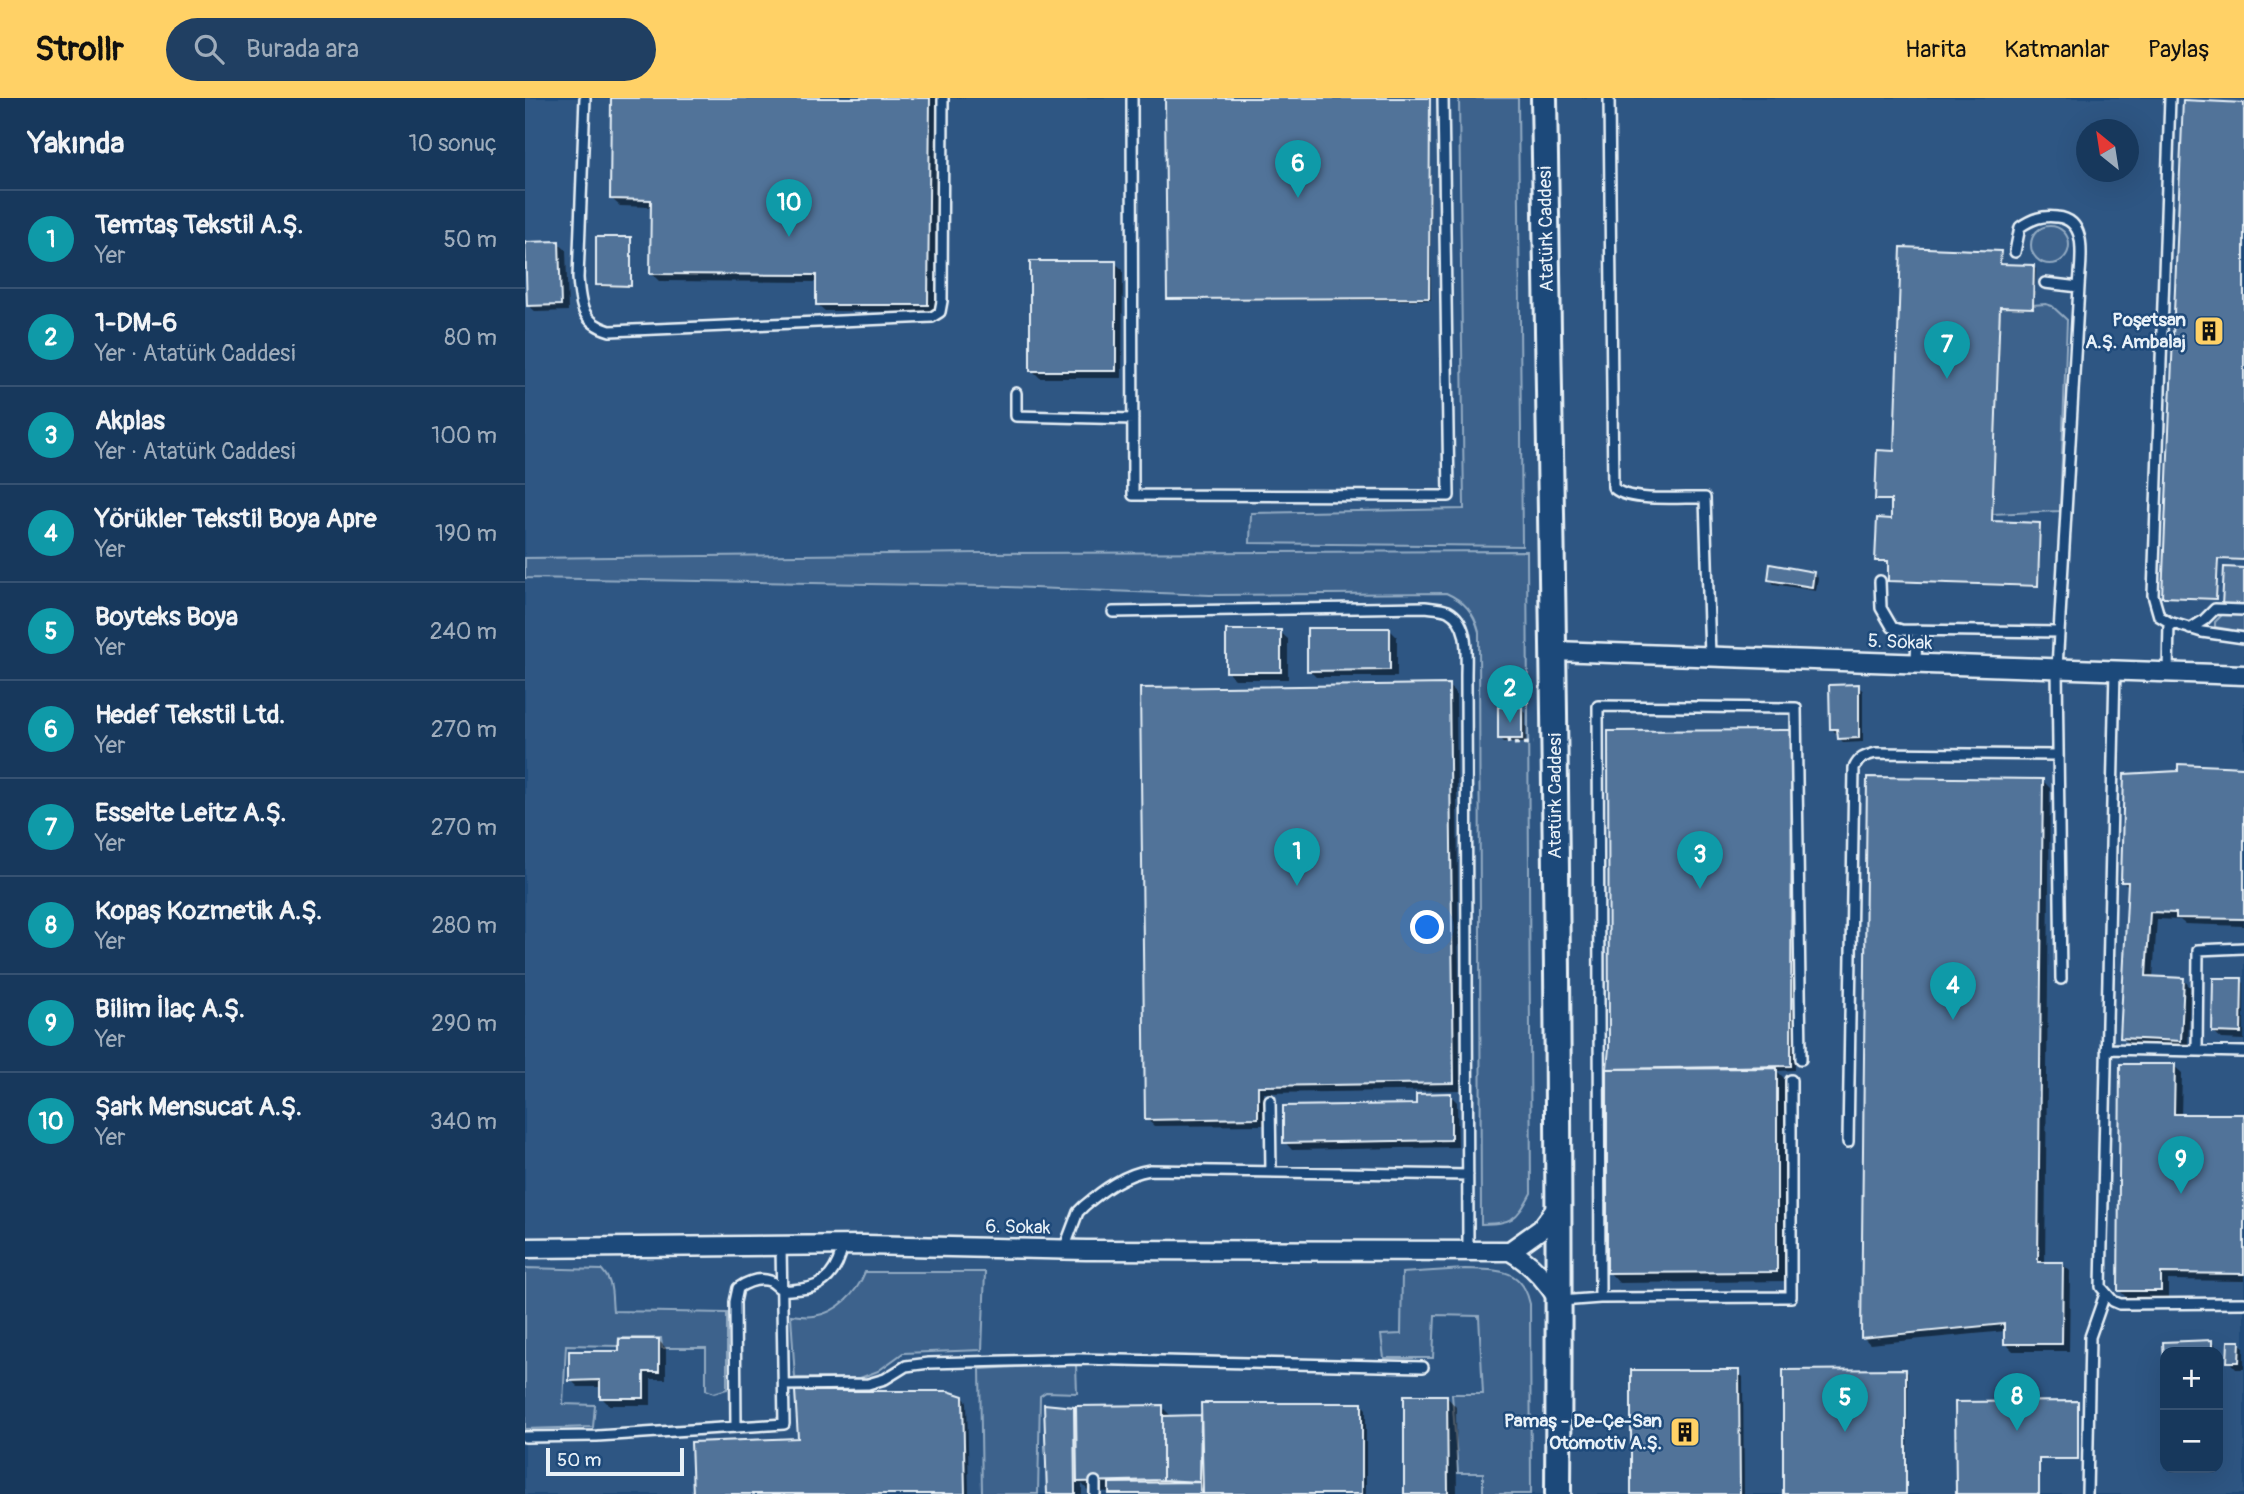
<!DOCTYPE html>
<html lang="tr">
<meta charset="utf-8">
<style>
body{margin:0;font-family:Pangolin,sans-serif;background:#203f62;color:#f1f3f6}
.controls{position:absolute;right:21px;bottom:21px;display:grid;overflow:hidden;border-radius:14px;box-shadow:0 7px 28px #0002}
.controls button{width:63px;height:63px;display:grid;place-items:center;padding:0;border:0;border-bottom:2px solid #365272;background:#17385c;color:#f1f3f6;font:35px sans-serif}
.compass{position:absolute;left:1551px;top:21px;width:63px;height:63px;border-radius:50%;background:#17385c;box-shadow:0 7px 28px #0002;rotate:330deg}
.scale{position:absolute;left:21px;bottom:18px;width:138px;box-sizing:border-box;padding-left:7px;border:4px solid #e8f1f8;border-top:0;font-size:19px;line-height:24px;white-space:nowrap;color:#e8f1f8;-webkit-text-stroke:5px #1f4a7a;paint-order:stroke}
.you{position:absolute;left:903px;top:830px;width:24px;height:24px;margin:-18px;border:5px solid #fff;border-radius:50%;background:#1a73e8;box-shadow:0 0 0 10px #1a73e833}
.badge{display:grid;place-items:center;width:46px;height:46px;border-radius:50%;background:#ffd166;color:#fff;font-size:23px;font-weight:700}
.pin{position:absolute;translate:-50% -58px;filter:drop-shadow(0 2px 4px #0008)}
.pin::after{content:'';position:absolute;top:37px;width:24px;height:21px;background:inherit;clip-path:polygon(0 0,100% 0,50% 100%)}
.list{margin:0;padding:0;list-style:none}
h2{display:flex;justify-content:space-between;align-items:center;height:91px;margin:0;padding:0 28px;font-size:30px}
h2 small{font-size:23px;font-weight:400;color:#9eacbb}
.list li{display:grid;grid-template-columns:46px 1fr auto;gap:21px;align-items:center;box-sizing:border-box;height:98px;padding:0 28px;border-top:2px solid #365272}
.list b{display:block;font-size:26px;white-space:nowrap}
.list p{margin:0;font-size:23px;white-space:nowrap;color:#9eacbb}
.list em{font-size:23px;font-style:normal;color:#9eacbb}
.icon{flex:none;width:38px;height:38px;fill:none;stroke:currentColor;stroke-width:2;stroke-linecap:round;stroke-linejoin:round}
.map{position:relative;flex:none;width:1719px;height:1396px;overflow:hidden}
header{display:flex;align-items:center;gap:42px;box-sizing:border-box;height:98px;padding:0 35px;background:#ffd166;color:#111}
header strong{font-size:33px}
nav{display:flex;gap:38px;margin-inline-start:auto;font-size:24px}
.search{width:490px;height:63px;background:#203f62;display:flex;align-items:center;gap:18px;box-sizing:border-box;padding:0 24px;border-radius:38px;color:#9eacbb;font-size:26px}
main{display:flex}
aside{flex:1;background:#17385c}
.map>svg:first-child{display:block}
.built{fill:#2e5683;fill-rule:evenodd}
.green{fill:#3c628c;stroke:#92aac2;stroke-width:2}
.shadow{fill:#0007}
.building{fill:#517399;stroke:#e8f1f8;stroke-width:2}
.lines{fill:none;stroke-linecap:round;stroke-linejoin:round}
.lane-casing{stroke:#e8f1f8;stroke-width:14}
.street-casing{stroke:#e8f1f8;stroke-width:23}
.secondary-casing{stroke:#e8f1f8;stroke-width:30}
.path{stroke:#e8f1f8;stroke-width:3.5;stroke-dasharray:5 5;stroke-linecap:butt}
.lane{stroke:#1f4a7a;stroke-width:9}
.street{stroke:#1f4a7a;stroke-width:18}
.secondary{stroke:#1f4a7a;stroke-width:24}
.labels{text-anchor:middle;dominant-baseline:central;stroke-width:5;stroke-linejoin:round;paint-order:stroke}
.street-label{font-size:19px;fill:#e8f1f8;stroke:#1f4a7a}
.poi-label{font-size:19px;font-weight:bold;fill:#e8f1f8;stroke:#1f4a7a;text-anchor:end}
</style>
<header>
<strong>Strollr</strong>
<div class="search"><svg class="icon" aria-label="search" viewBox="0 0 24 24"><circle cx="10" cy="10" r="6"/><path d="M15 15l6 6"/></svg>Burada ara</div>
<nav><a>Harita</a><a>Katmanlar</a><a>Paylaş</a></nav>
</header>
<main>
<aside>
<h2>Yakında<small>10 sonuç</small></h2>
<ul class="list">
<li><span class="badge" style="background:#0f9aa8">1</span><div><b>Temtaş Tekstil A.Ş.</b><p>Yer</p></div><em>50 m</em></li>
<li><span class="badge" style="background:#0f9aa8">2</span><div><b>1-DM-6</b><p>Yer · Atatürk Caddesi</p></div><em>80 m</em></li>
<li><span class="badge" style="background:#0f9aa8">3</span><div><b>Akplas</b><p>Yer · Atatürk Caddesi</p></div><em>100 m</em></li>
<li><span class="badge" style="background:#0f9aa8">4</span><div><b>Yörükler Tekstil Boya Apre</b><p>Yer</p></div><em>190 m</em></li>
<li><span class="badge" style="background:#0f9aa8">5</span><div><b>Boyteks Boya</b><p>Yer</p></div><em>240 m</em></li>
<li><span class="badge" style="background:#0f9aa8">6</span><div><b>Hedef Tekstil Ltd.</b><p>Yer</p></div><em>270 m</em></li>
<li><span class="badge" style="background:#0f9aa8">7</span><div><b>Esselte Leitz A.Ş.</b><p>Yer</p></div><em>270 m</em></li>
<li><span class="badge" style="background:#0f9aa8">8</span><div><b>Kopaş Kozmetik A.Ş.</b><p>Yer</p></div><em>280 m</em></li>
<li><span class="badge" style="background:#0f9aa8">9</span><div><b>Bilim İlaç A.Ş.</b><p>Yer</p></div><em>290 m</em></li>
<li><span class="badge" style="background:#0f9aa8">10</span><div><b>Şark Mensucat A.Ş.</b><p>Yer</p></div><em>340 m</em></li>
</ul>
</aside>
<div class="map">
<svg width="1719" height="1396" viewBox="0 0 1719 1396">
<rect width="100%" height="100%" fill="#1f4a7a"/>
<filter id="ink" filterUnits="userSpaceOnUse"><feTurbulence type="fractalNoise" baseFrequency=".0143" numOctaves="2"/><feDisplacementMap in="SourceGraphic" scale="14" xChannelSelector="R" yChannelSelector="G"/><feConvolveMatrix kernelMatrix="1 2 1 2 8 2 1 2 1" color-interpolation-filters="sRGB"/></filter>
<g filter="url(#ink)">
<path class="built" d="M0 0H1719V1396H0ZM1562 32H1604V74H1562ZM1640 1254H1693V1370H1640Z"/>
<path class="green" d="M934 0H993L997 448 725 445 726 415 939 411Z
M1506 147a19 19 0 1 1 38 0a19 19 0 1 1-38 0Z
M1521 206 1527 208 1542 222 1535 413 1467 416 1475 209Z
M1002 453 1006 1095C991 1123 987 1125 956 1126L954 534C949 514 939 503 921 495L685 497 458 488 0 480V460L456 455Z
M1700 514 1719 515V534L1690 529V524Z
M0 1170 77 1172C89 1185 86 1197 88 1213L202 1215V1291L189 1295 181 1292V1250H137L136 1240H94L93 1248 41 1247 38 1306 70 1307 68 1329 0 1331Z
M940 1171C972 1172 997 1169 1005 1206L1006 1396H958V1375H933L927 1296H958L954 1218 910 1217 908 1260H859L856 1237 876 1236 877 1175Z
M340 1174H460L457 1252 378 1255 353 1273 335 1280H270L266 1217C273 1218 282 1219 289 1218 312 1215 332 1195 340 1174Z
M551 1266 552 1295 521 1294 515 1298 513 1396H457L455 1271Z"/>
<path class="shadow" d="M88 0H412L410 214 300 213 292 206 293 184 134 183 127 176V109L95 108 87 101Z
M642 0H906V202H646L644 200Z
M1719 7V463L1694 462 1692 502 1641 500 1639 498Z
M106 141 107 143V189H75L73 187Z
M33 145 41 152 43 213 11 214 3 207Z
M1475 155 1477 156 1476 168 1509 169 1511 171 1509 211 1476 210 1468 425 1514 426 1516 428 1514 489 1366 484 1364 482 1365 465 1352 462 1367 423 1368 404 1352 401 1370 355Z
M590 165 598 172 597 280H515L507 272Z
M1289 475 1293 480 1291 493 1249 486 1245 482Z
M865 532 872 539V579H791L784 572Z
M755 534 763 541V581H710L703 574Z
M923 588 931 595 935 992 739 995 740 1027 629 1028 622 1021Z
M1333 588 1338 593V644L1319 645 1314 640V635H1311L1307 631Z
M996 610 1001 615V645H979L974 640Z
M1266 633 1271 638 1270 972 1252 973 1261 982 1262 1183 1094 1185 1084 1174 1083 971Z
M1719 671V828L1660 826 1655 822 1632 821 1628 880 1658 881 1665 889 1663 949 1604 946 1597 939 1604 790 1597 783Z
M1518 683 1525 690 1520 1166H1537L1545 1173 1544 1253H1488L1480 1245V1233L1345 1246 1338 1239Z
M1716 882 1719 885V942L1697 941 1689 934Z
M1649 968 1657 975 1656 1018H1719V1183L1643 1182V1200H1602L1594 1192Z
M925 997 932 1004 933 1049 767 1052 760 1044Z
M134 1243 141 1250V1281H126V1307H84L76 1299V1289H53L46 1282 96 1254Z
M1686 1244 1694 1251V1269L1693 1270V1254H1641L1640 1245Z
M1714 1245 1719 1249V1271H1711L1704 1263Z
M1381 1273 1383 1275 1382 1396H1260Z
M1213 1274 1218 1279 1219 1396H1108Z
M921 1298 931 1309 932 1396H881Z
M438 1299 442 1304 444 1396H170L274 1342Z
M1552 1305 1554 1307V1362H1515V1396H1432Z
M837 1307 841 1311V1396H586V1394L564 1393 557 1386V1396H524L548 1310 552 1314 637 1309 648 1320 675 1319 678 1321Z"/>
<path class="building" d="M86 0H405L403 207H291V177L125 176 126 102 85 101Z
M640 0H905L904 200 642 201Z
M1658 2 1719 5V462L1693 461 1691 501 1637 499Z
M71 139H106V188L71 187Z
M34 143 36 207 2 208 0 144Z
M1376 149 1476 153 1475 166 1509 167 1508 210 1475 209 1467 423 1515 425 1513 488 1363 483V463H1350L1352 420 1366 421V402H1350L1352 352 1369 353Z
M505 163H591V273H505Z
M1245 466 1289 474 1287 489 1243 482Z
M1699 469 1719 470V508H1697Z
M782 530H865V572L782 573Z
M701 532H756V574H701Z
M924 586 929 985 733 988V1020L620 1022 615 590Z
M1334 586V640L1313 641 1312 631H1305L1304 587Z
M973 609H997V641H973Z
M1267 632 1266 968 1082 971 1084 950 1083 633Z
M1653 666 1719 669V821L1651 820V815L1625 814 1621 878 1659 880 1656 943 1595 940 1603 784H1596L1599 676 1653 673Z
M1342 679 1518 681 1513 1164H1538L1537 1246H1479V1226L1336 1240Z
M1688 880H1717L1716 935 1687 934Z
M1595 966H1650L1649 1016H1719V1176L1636 1175V1193H1593Z
M1252 970V1174L1082 1175V971Z
M926 995V1042L758 1045V1008L891 1006V996Z
M94 1241H134V1274H119V1300H75V1282L44 1283V1253H94Z
M1687 1242V1254H1640L1639 1264 1638 1244Z
M1703 1243H1715L1714 1264H1702Z
M1381 1271V1396H1258V1272Z
M1106 1272H1214L1215 1396H1106Z
M270 1293H423L438 1298 440 1396H159H168L166 1344 273 1340Z
M879 1297H922L923 1396H879Z
M1553 1303V1361H1514V1396H1431L1430 1304Z
M676 1305H837V1396H678Z
M519 1306 549 1309 550 1396H522Z
M638 1307V1382L552 1384 551 1308Z
M676 1317 675 1384 638 1382V1318Z
M675 1384 676 1396H584V1385Z"/>
<g class="lines">
<g class="lane-casing">
<path id="lane" d="M60 0 53 180C55 207 57 225 85 233L407 219 415 214 417 203 418 0
M607 0 608 397 924 398 918 0
M1084 0 1088 389C1101 405 1159 399 1180 400L1185 558
M1490 154 1495 129C1507 121 1517 117 1532 119 1565 122 1555 165 1554 189L1532 570 1536 881
M1520 185 1554 189
M491 295V318L608 321
M1355 483 1356 510 1367 529 1376 532 1534 534
M588 514 900 509C907 510 916 510 923 513 945 525 941 556 941 578L943 1153
M1644 524 1677 534 1719 540
M1665 531 1679 522 1690 511 1719 512
M1391 565 1392 532
M1590 572 1576 1189 1588 1203 1595 1206 1719 1205
M1643 575 1644 524 1634 518 1628 497 1645 0
M1581 951 1719 954
M1672 953 1673 852 1719 850
M745 1002 746 1074
M1323 1044 1329 670C1334 659 1340 658 1351 655L1533 657
M539 1151 553 1114 559 1108C578 1092 599 1076 625 1072L943 1077
M1075 1200 1073 608 1271 610 1276 961
M1036 1203 1075 1200 1266 1199V982
M259 1287 343 1286 360 1281 381 1268 404 1265 554 1261 898 1269
M211 1329 210 1204 213 1190C222 1184 233 1179 245 1183 250 1185 253 1191 259 1192 264 1193 271 1191 276 1191 302 1189 313 1171 318 1147
M0 1339 72 1338 259 1326 256 1148
M570 1384V1396
M1562 1396 1565 1239 1580 1196"/>
</g>
<g class="street-casing">
<path id="street" d="M1029 553 1719 577
M0 1150 340 1147 561 1152 985 1153
M1033 1201C1020 1180 1006 1165 985 1153L1016 1131 1033 1108"/>
</g>
<g class="secondary-casing">
<path id="secondary" d="M1019 0C1027 465 1036 931 1033 1396"/>
</g>
<path class="path" d="M984 609V604L1008 605
M983 641 984 646 1009 645"/>
<use href="#lane" class="lane"/>
<use href="#street" class="street"/>
<use href="#secondary" class="secondary"/>
</g>
</g>
<defs>
<g id="building-square" transform="scale(1.575)"><rect x="-9" y="-9" width="18" height="18" rx="4" fill="#ffd166" stroke="#1f4a7a"/><path d="M-4-6H4V6H1V3H-1V6H-4ZM-2.5-4.3h1.7v1.8h-1.7ZM.8-4.3h1.7v1.8H.8ZM-2.5-1h1.7V.8h-1.7ZM.8-1h1.7V.8H.8Z" fill="#111"/></g>
</defs>
<g fill-rule="evenodd">
<use href="#building-square" x="1684" y="233"/>
<use href="#building-square" x="1160" y="1334"/>
</g>
<g class="labels">
<g class="street-label">
<text transform="translate(1021 131) rotate(-91)">Atatürk Caddesi</text>
<text transform="translate(1375 544) rotate(2)">5. Sokak</text>
<text transform="translate(1030 698) rotate(-90)">Atatürk Caddesi</text>
<text transform="translate(493 1129) rotate(1)">6. Sokak</text>
</g>
<g class="poi-label">
<text x="1661" y="222">Poşetsan<tspan x="1661" dy="22">A.Ş. Ambalaj</tspan></text>
<text x="1137" y="1323">Pamaş - De-Çe-San<tspan x="1137" dy="22">Otomotiv A.Ş.</tspan></text>
</g>
</g>
</svg>
<div class="controls">
<button>+</button>
<button>−</button>
</div>
<svg class="compass" viewBox="-18 -18 36 36"><path d="M0-13l5 13h-10z" fill="#e53935"/><path d="M0 13l5-13h-10z" fill="#9eacbb"/></svg>
<div class="scale">50 m</div>
<div class="you"></div>
<div class="pin badge" style="left:772px;top:788px;background:#0f9aa8">1</div>
<div class="pin badge" style="left:985px;top:625px;background:#0f9aa8">2</div>
<div class="pin badge" style="left:1175px;top:791px;background:#0f9aa8">3</div>
<div class="pin badge" style="left:1428px;top:922px;background:#0f9aa8">4</div>
<div class="pin badge" style="left:1320px;top:1334px;background:#0f9aa8">5</div>
<div class="pin badge" style="left:773px;top:100px;background:#0f9aa8">6</div>
<div class="pin badge" style="left:1422px;top:281px;background:#0f9aa8">7</div>
<div class="pin badge" style="left:1492px;top:1333px;background:#0f9aa8">8</div>
<div class="pin badge" style="left:1656px;top:1096px;background:#0f9aa8">9</div>
<div class="pin badge" style="left:264px;top:139px;background:#0f9aa8">10</div>
</div>
</main>
